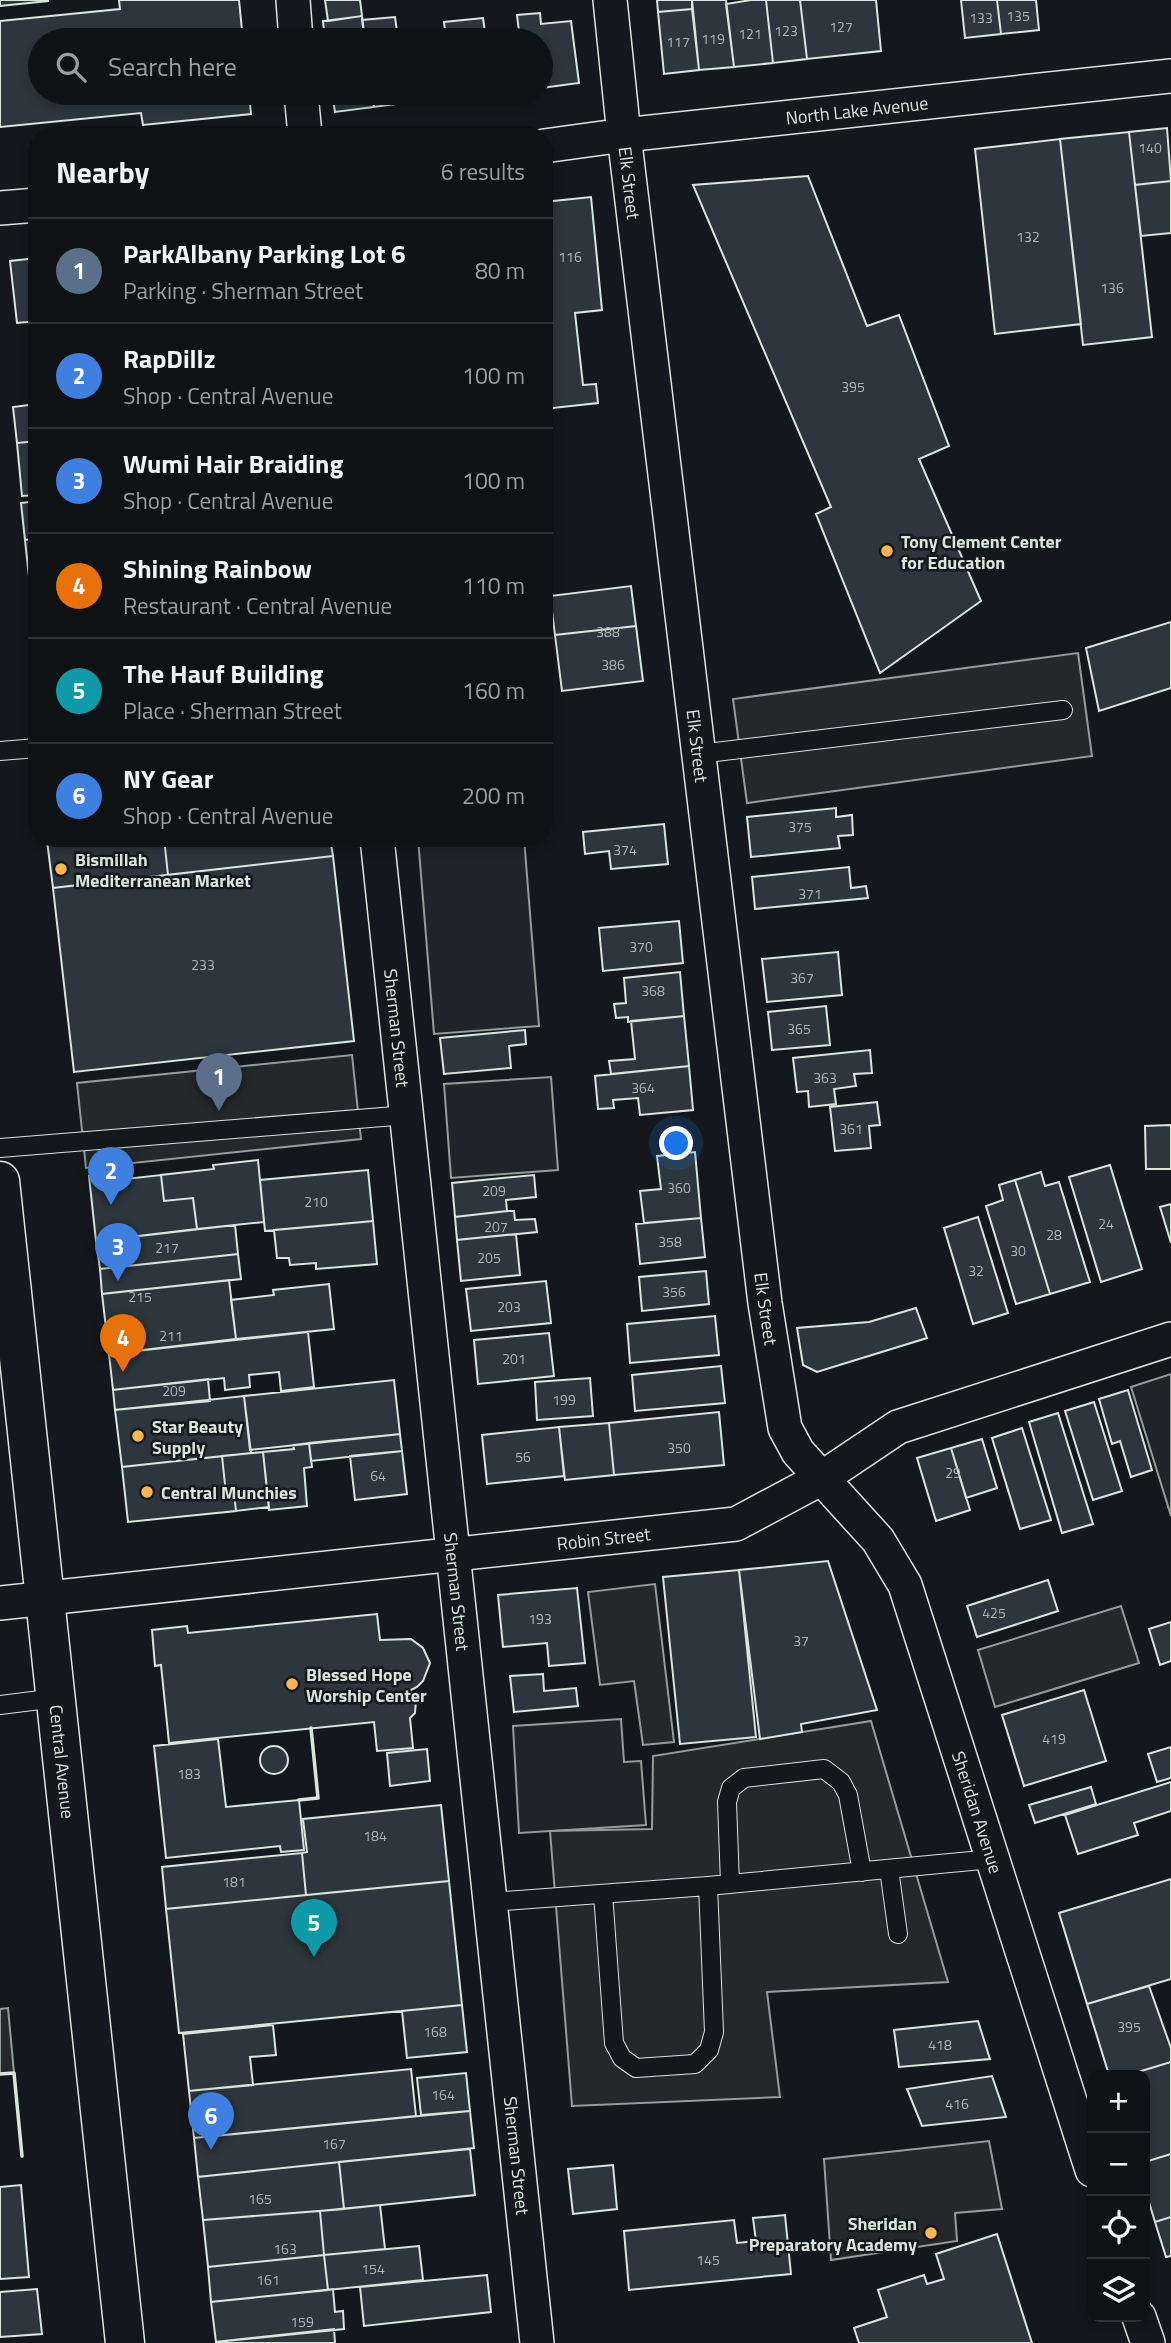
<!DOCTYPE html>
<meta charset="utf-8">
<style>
body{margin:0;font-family:"Titillium Web",sans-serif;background:#181b1e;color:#f1f3f6}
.controls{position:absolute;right:21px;bottom:21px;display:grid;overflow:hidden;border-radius:14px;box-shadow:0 4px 10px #0003}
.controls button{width:63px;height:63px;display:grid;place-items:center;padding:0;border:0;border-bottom:2px solid #2f3234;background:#0f1215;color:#f1f3f6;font:35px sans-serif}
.you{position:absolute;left:677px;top:1144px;width:24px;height:24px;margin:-18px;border:5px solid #fff;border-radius:50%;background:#1a73e8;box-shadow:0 0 0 10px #1a73e833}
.badge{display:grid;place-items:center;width:46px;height:46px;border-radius:50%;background:#2563eb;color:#fff;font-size:23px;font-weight:700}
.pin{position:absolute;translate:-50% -58px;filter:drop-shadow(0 2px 4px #0008)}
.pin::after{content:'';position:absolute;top:37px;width:24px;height:21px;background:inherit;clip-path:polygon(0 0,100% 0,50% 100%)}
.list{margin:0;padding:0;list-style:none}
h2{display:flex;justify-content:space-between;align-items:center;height:91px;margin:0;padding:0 28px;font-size:30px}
h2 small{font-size:23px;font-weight:400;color:#9b9ea0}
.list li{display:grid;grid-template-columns:46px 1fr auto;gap:21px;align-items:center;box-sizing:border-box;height:105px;padding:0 28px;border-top:2px solid #2f3234}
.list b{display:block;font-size:26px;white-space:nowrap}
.list p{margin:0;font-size:23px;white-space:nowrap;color:#9b9ea0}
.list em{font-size:23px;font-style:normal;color:#9b9ea0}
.icon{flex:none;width:38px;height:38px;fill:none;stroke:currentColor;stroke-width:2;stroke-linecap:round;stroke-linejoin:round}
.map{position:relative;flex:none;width:1171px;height:2343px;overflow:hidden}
.search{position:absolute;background:#0f1215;box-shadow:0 4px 10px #0003;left:28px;top:28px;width:525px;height:77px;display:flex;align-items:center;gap:18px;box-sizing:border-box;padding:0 24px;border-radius:38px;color:#9b9ea0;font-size:26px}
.panel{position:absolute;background:#0f1215;box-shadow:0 4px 10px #0003;left:28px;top:126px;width:525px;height:721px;border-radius:28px}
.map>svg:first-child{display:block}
.green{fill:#202428;stroke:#939e99;stroke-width:2}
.parking{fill:#24282b;stroke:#939e99;stroke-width:2}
.building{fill:#2c363c;stroke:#d8e6dc;stroke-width:2}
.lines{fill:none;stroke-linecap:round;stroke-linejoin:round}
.lane-casing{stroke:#d8e6dc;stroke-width:20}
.street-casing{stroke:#d8e6dc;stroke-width:36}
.primary-casing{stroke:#d8e6dc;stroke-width:41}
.lane{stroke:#14181c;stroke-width:18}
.street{stroke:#14181c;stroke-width:33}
.primary{stroke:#14181c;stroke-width:38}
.wall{stroke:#d8e6dc;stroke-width:3.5}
.poi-dot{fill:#ffb74d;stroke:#14181c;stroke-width:2.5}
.labels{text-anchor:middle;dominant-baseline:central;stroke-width:5;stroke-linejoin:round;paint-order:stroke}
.number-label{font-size:14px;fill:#adbab4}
.street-label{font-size:18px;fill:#d8e6dc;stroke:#14181c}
.poi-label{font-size:18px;font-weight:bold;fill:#d8e6dc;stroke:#14181c;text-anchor:start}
</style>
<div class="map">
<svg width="1171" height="2343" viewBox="0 0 1171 2343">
<rect width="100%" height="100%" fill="#14181c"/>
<path class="green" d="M418 838H524L539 1026 434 1034Z
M551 1077 558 1170 451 1178 444 1084Z
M1171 1374V1516L1131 1387Z
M621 1719 624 1762 641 1761 646 1825 519 1833 513 1726Z"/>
<path class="parking" d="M1078 653 1092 756 747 803 733 699Z
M352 1055 361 1139 86 1168 77 1083Z
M655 1584 674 1742 643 1745 634 1681 600 1685 588 1592Z
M1121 1606 1139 1663 995 1707 978 1650Z
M871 1721 948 1982 767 1992 780 2097 572 2106 550 1831 652 1829 653 1756Z
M8 2008 14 2073 0 2074V2009Z
M989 2141 1002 2209 955 2213 957 2241 831 2260 824 2159Z"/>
<path class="building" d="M0 0H48V1L0 6Z
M119 0H239L243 40H40V93H249L251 114 143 125 141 113 0 127V21L120 9Z
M325 0H360L362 16 328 21Z
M657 0H692V9L658 12Z
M692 0H726L734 67 699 70Z
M751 0H766L773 63 734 67 726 4Z
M766 0H800L807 59 773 63Z
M800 0H876L881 51 807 59Z
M961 0H997L1001 34 965 38Z
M997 0H1036L1039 30 1001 34Z
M692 9 699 70 664 74 658 12Z
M540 13 541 24 571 21 579 83 541 88V40H520L517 15Z
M362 16 365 40H325L323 21Z
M395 17 398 39 404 38V40H365L362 20Z
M483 18 486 40H446L444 22Z
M440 29 442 40H404V34Z
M332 93H372L374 107 335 112Z
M372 93H411L412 102 374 107Z
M411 93H449V97L412 102Z
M453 93H492L453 98Z
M1167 128 1171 181 1135 185 1129 132Z
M1129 132 1152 337 1083 345 1060 139Z
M1060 139 1081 324 995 334 975 149Z
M808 176 867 326 899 315 949 446 919 459 981 601 880 673 816 514 831 507 693 185Z
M1171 181V233L1141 236 1135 185Z
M591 197 602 310 575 313 583 385 596 384 598 403 544 409V202Z
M37 258V321L17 323 10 261Z
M37 404V441L17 443 13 407Z
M37 441V495L22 496 17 443Z
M37 501V538L25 540 21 503Z
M37 538V576L29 577 25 540Z
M37 576V615H33L29 577Z
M631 586 636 626 555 635 550 596Z
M1171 622V688L1099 711 1086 648Z
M636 626 643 681 562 691 555 635Z
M836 808V817L852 815 853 835 838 836 840 848 751 857 747 817Z
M664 824 668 864 611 869 609 851 585 854 583 832Z
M76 838H164L168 875 53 888 47 841Z
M164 838H330L333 856 168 875Z
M333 856 354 1041 74 1072 53 888Z
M849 867 851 888 866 886 868 898 755 909 752 877Z
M679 921 683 963 603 971 599 928Z
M838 952 842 995 767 1002 762 959Z
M680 972 684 1016 628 1022V1017L616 1018 614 1004 626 1003 624 978Z
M826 1006 830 1045 772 1050 768 1012Z
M684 1016 689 1066 611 1074 609 1061 635 1059 631 1021Z
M525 1030 526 1044 509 1046 511 1068 444 1074 440 1038Z
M870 1050 872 1073 854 1074 856 1086 834 1089 836 1104 809 1107 808 1091 797 1092 793 1058Z
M689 1066 693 1110 640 1115 638 1098 613 1100 614 1108 598 1109 595 1076Z
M877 1102 880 1125 869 1126 871 1148 835 1151 830 1107Z
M1171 1125V1169H1146L1145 1126Z
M695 1152 701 1218 644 1223 640 1191 661 1189 657 1156Z
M258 1160 264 1222 197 1229 193 1198 164 1201 161 1175 214 1169 213 1165Z
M1110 1165 1142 1269 1101 1282 1069 1177Z
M368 1170 373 1221 265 1231 260 1180Z
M125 1172 126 1179 161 1175 164 1201 193 1198 197 1229 96 1241 89 1176Z
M1041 1172 1045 1186 1059 1182 1090 1282 1050 1294 1015 1180Z
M534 1175 536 1197 506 1200 507 1211 455 1217 452 1183Z
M1015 1180 1050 1294 1016 1304 986 1206 1003 1200 999 1185Z
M1171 1204V1243L1160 1207Z
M507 1211H514L515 1220 535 1219 537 1232 457 1240 455 1217Z
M978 1217 1008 1313 973 1324 944 1228Z
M701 1218 705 1257 640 1264 636 1224Z
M373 1221 377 1264 316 1269V1263L290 1265 289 1258H277L274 1230Z
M235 1225 238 1254 100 1269 96 1241Z
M516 1234 520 1275 461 1281 457 1240Z
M238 1254 241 1279 102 1294 100 1269Z
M706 1271 709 1304 642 1311 639 1277Z
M229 1280 236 1339 109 1354 102 1294Z
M546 1281 551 1323 471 1331 466 1289Z
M329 1284 334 1329 236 1339 231 1300 274 1295 273 1290Z
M916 1308 927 1338 817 1372 803 1365 797 1328 869 1322Z
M715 1316 719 1355 630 1363 627 1324Z
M308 1332 314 1387 281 1391 279 1372 249 1375 250 1387 225 1390 224 1378 113 1390 109 1354Z
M549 1333 554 1376 478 1384 474 1340Z
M721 1366 725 1403 635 1411 632 1375Z
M590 1378 593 1416 537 1420 535 1382Z
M208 1379 210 1401 115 1410 113 1390Z
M394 1380 400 1434 250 1450 244 1396Z
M1128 1390 1152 1470 1131 1477 1120 1441 1112 1444 1099 1399Z
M244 1396 251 1453 122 1467 115 1410Z
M1094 1402 1122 1491 1093 1500 1065 1411Z
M719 1412 724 1465 614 1475 609 1423Z
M1058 1413 1093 1524 1062 1533 1029 1422Z
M609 1423 614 1475 565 1480 559 1427Z
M559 1427 564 1476 487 1484 482 1435Z
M1022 1428 1051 1520 1020 1529 992 1438Z
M400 1434 402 1451 311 1461 309 1443Z
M982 1439 997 1488 966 1498 951 1448Z
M309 1443 312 1467 304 1468 307 1506 269 1510 263 1452 294 1449 293 1445Z
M951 1448 970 1510 936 1521 917 1458Z
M402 1451 407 1494 355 1500 350 1456Z
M263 1452 269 1507 236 1511 234 1493 226 1494 222 1456Z
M222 1456 226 1494 234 1493 236 1511 128 1522 122 1467Z
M828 1561 877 1710 801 1724 802 1732 760 1739 739 1570Z
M739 1570 756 1737 680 1744 663 1577Z
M1048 1580 1058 1611 977 1637 967 1606Z
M577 1588 585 1663 549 1666 547 1643 503 1647 498 1595Z
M377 1614 380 1640 411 1639 423 1648 430 1663 423 1681 417 1687 407 1692 413 1695 416 1700 415 1713 410 1718 413 1748 377 1751 374 1722 169 1743 161 1665 155 1666 152 1630 187 1626 188 1633Z
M1171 1622V1661L1160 1665 1149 1629Z
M543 1674 544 1691 576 1688 578 1706 514 1712 510 1676Z
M1084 1690 1106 1761 1024 1786 1002 1715Z
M218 1739 226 1807 299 1800 304 1850 281 1852 280 1846 166 1858 154 1746Z
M260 1760a14 14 0 1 1 28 0a14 14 0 1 1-28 0Z
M1171 1747V1778L1157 1782 1148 1754Z
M427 1749 430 1781 390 1786 387 1753Z
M1171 1782V1811L1134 1823 1138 1835 1078 1854 1065 1815Z
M1091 1787 1096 1804 1035 1823 1029 1805Z
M441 1805 449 1881 306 1895 302 1853 307 1852 303 1819Z
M302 1853 306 1895 166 1909 162 1867Z
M1171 1879V1979L1087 2004 1059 1913Z
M449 1881 462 2005 179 2033 166 1909Z
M1149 1986 1171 2048V2062L1128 2075H1109L1087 2004Z
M462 2005 467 2052 407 2058 402 2011Z
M978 2021 990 2059 899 2067 894 2030Z
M273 2025 276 2055 250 2057 253 2085 189 2091 183 2034Z
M1171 2062V2154L1145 2162V2075H1128Z
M411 2069 416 2116 194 2138 189 2091Z
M466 2073 470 2111 421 2115 417 2078Z
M992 2076 1006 2117 922 2126 907 2089Z
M470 2111 474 2148 198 2177 194 2138Z
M470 2149 475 2195 344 2209 339 2162Z
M1171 2154V2217L1155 2222 1145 2189V2162Z
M339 2162 344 2209 203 2220 198 2177Z
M613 2165 617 2209 573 2214 568 2169Z
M21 2185 29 2277 0 2279V2187Z
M380 2205 385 2249 324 2255 320 2211Z
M320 2211 324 2255 208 2267 203 2220Z
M785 2215 791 2274 629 2290 624 2231 734 2220 737 2243 756 2241 753 2218Z
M1171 2217V2256L1166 2257 1155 2222Z
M997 2234 1032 2343H859L854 2328 887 2317 878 2290 924 2275 927 2284 944 2279 936 2254Z
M419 2246 423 2280 328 2290 324 2255Z
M324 2255 328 2290 211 2302 208 2267Z
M487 2275 491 2312 364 2326 360 2287Z
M37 2289 42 2334 0 2337V2292Z
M333 2289 335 2312 343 2311 344 2329 216 2342 211 2302Z
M334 2329 335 2343H216V2342Z"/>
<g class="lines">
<g class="lane-casing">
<path id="lane" d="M0 751 37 748
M699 754 1063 710
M0 1148 407 1115
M0 1705 56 1698
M889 1869 898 1934
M730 1884 727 1802 731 1788 744 1778 824 1769 841 1782 848 1795 862 1872
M603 1894 614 2043 622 2058 636 2068 695 2064 709 2050 714 2032 708 1886
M491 1902 708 1886 992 1859"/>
</g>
<g class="street-casing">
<g id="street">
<path d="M293 0 296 40"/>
<path id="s1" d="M610 0 624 135 765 1303 785 1428 798 1452 878 1540 905 1585 1092 2170"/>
<path d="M301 93 305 135"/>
<path id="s2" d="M544 146 624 135 1171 76"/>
<path d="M0 208 37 205"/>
<path id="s3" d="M377 838 537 2343"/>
<path id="s4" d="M0 1603 736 1524 822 1478 898 1427 1171 1339"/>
<path d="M1139 2317 1148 2343"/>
</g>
</g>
<g class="primary-casing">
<g id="primary">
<path id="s5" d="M0 1181 125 2343"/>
</g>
</g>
<use href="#lane" class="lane"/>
<use href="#street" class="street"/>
<use href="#primary" class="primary"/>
<path class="wall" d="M299 1800 318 1798 311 1728
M0 2074 14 2073 22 2156"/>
</g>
<g class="poi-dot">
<circle cx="887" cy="551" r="7"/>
<circle cx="61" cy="869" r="7"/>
<circle cx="138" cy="1436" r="7"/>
<circle cx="147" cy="1492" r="7"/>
<circle cx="292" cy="1684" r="7"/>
<circle cx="931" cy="2233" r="7"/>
</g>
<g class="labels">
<g class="number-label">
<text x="1018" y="15">135</text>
<text x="981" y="17">133</text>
<text x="841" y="26">127</text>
<text x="786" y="30">123</text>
<text x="750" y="33">121</text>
<text x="713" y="38">119</text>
<text x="678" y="41">117</text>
<text x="1150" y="147">140</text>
<text x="1028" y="236">132</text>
<text x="570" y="256">116</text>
<text x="1112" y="287">136</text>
<text x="853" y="386">395</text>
<text x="608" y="631">388</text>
<text x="613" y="664">386</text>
<text x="800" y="826">375</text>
<text x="625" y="849">374</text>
<text x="810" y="893">371</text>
<text x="641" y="946">370</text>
<text x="203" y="964">233</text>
<text x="802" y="977">367</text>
<text x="653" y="990">368</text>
<text x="799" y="1028">365</text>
<text x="825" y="1077">363</text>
<text x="643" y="1087">364</text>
<text x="851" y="1128">361</text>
<text x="679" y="1187">360</text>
<text x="494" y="1190">209</text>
<text x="316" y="1201">210</text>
<text x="1106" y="1223">24</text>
<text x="496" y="1226">207</text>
<text x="1054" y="1234">28</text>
<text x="670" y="1241">358</text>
<text x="167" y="1247">217</text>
<text x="1018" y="1250">30</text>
<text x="489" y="1257">205</text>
<text x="976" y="1270">32</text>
<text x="674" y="1291">356</text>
<text x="140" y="1296">215</text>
<text x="509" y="1306">203</text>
<text x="171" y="1335">211</text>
<text x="514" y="1358">201</text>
<text x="174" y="1390">209</text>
<text x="564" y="1399">199</text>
<text x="679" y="1447">350</text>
<text x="523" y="1456">56</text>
<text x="953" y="1472">29</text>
<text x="378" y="1475">64</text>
<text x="994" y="1612">425</text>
<text x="540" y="1618">193</text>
<text x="801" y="1640">37</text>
<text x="1054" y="1738">419</text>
<text x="189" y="1773">183</text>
<text x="375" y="1835">184</text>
<text x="234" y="1881">181</text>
<text x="1129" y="2026">395</text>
<text x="435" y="2031">168</text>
<text x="940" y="2044">418</text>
<text x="443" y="2094">164</text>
<text x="957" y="2103">416</text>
<text x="334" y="2143">167</text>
<text x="260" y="2198">165</text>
<text x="285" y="2248">163</text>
<text x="708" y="2259">145</text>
<text x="373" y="2268">154</text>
<text x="268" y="2279">161</text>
<text x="302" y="2321">159</text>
</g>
<g class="street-label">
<text stroke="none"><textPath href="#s2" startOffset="315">North Lake Avenue</textPath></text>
<text stroke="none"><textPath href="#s1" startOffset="184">Elk Street</textPath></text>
<text stroke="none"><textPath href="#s1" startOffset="751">Elk Street</textPath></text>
<text stroke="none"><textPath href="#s3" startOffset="191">Sherman Street</textPath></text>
<text stroke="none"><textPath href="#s1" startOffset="1318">Elk Street</textPath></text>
<text stroke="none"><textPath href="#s4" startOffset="607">Robin Street</textPath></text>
<text stroke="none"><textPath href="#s3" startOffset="758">Sherman Street</textPath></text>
<text stroke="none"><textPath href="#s5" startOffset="584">Central Avenue</textPath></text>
<text stroke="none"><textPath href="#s1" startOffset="1876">Sheridan Avenue</textPath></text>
<text stroke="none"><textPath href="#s3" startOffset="1325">Sherman Street</textPath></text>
</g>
<g class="poi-label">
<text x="901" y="541">Tony Clement Center<tspan x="901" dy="21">for Education</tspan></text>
<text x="75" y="859">Bismillah<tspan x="75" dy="21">Mediterranean Market</tspan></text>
<text x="152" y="1426">Star Beauty<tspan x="152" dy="21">Supply</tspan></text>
<text x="161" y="1492">Central Munchies</text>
<text x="306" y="1674">Blessed Hope<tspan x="306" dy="21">Worship Center</tspan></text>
<text x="917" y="2223" text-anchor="end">Sheridan<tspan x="917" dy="21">Preparatory Academy</tspan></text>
</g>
</g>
</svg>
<div class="controls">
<button>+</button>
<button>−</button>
<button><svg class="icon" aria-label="locate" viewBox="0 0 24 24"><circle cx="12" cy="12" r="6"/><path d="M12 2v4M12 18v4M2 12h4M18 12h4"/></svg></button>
<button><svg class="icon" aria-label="layers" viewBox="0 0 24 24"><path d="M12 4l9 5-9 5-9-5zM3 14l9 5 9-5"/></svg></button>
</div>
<div class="you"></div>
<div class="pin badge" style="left:219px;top:1111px;background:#5c6f8a">1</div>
<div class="pin badge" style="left:111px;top:1205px;background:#3f7fe0">2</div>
<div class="pin badge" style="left:118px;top:1281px;background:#3f7fe0">3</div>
<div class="pin badge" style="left:123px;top:1372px;background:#e8710a">4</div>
<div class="pin badge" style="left:314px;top:1957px;background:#0f9aa8">5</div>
<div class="pin badge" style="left:211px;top:2150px;background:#3f7fe0">6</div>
<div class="search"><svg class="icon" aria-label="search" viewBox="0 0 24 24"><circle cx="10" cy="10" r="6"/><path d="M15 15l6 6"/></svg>Search here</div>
<section class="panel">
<h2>Nearby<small>6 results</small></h2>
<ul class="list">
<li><span class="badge" style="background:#5c6f8a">1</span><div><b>ParkAlbany Parking Lot 6</b><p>Parking · Sherman Street</p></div><em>80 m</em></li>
<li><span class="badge" style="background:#3f7fe0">2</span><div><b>RapDillz</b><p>Shop · Central Avenue</p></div><em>100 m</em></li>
<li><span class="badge" style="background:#3f7fe0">3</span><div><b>Wumi Hair Braiding</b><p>Shop · Central Avenue</p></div><em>100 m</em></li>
<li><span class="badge" style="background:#e8710a">4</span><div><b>Shining Rainbow</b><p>Restaurant · Central Avenue</p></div><em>110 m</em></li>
<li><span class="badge" style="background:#0f9aa8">5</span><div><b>The Hauf Building</b><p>Place · Sherman Street</p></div><em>160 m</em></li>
<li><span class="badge" style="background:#3f7fe0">6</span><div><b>NY Gear</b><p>Shop · Central Avenue</p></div><em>200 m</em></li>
</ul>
</section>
</div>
